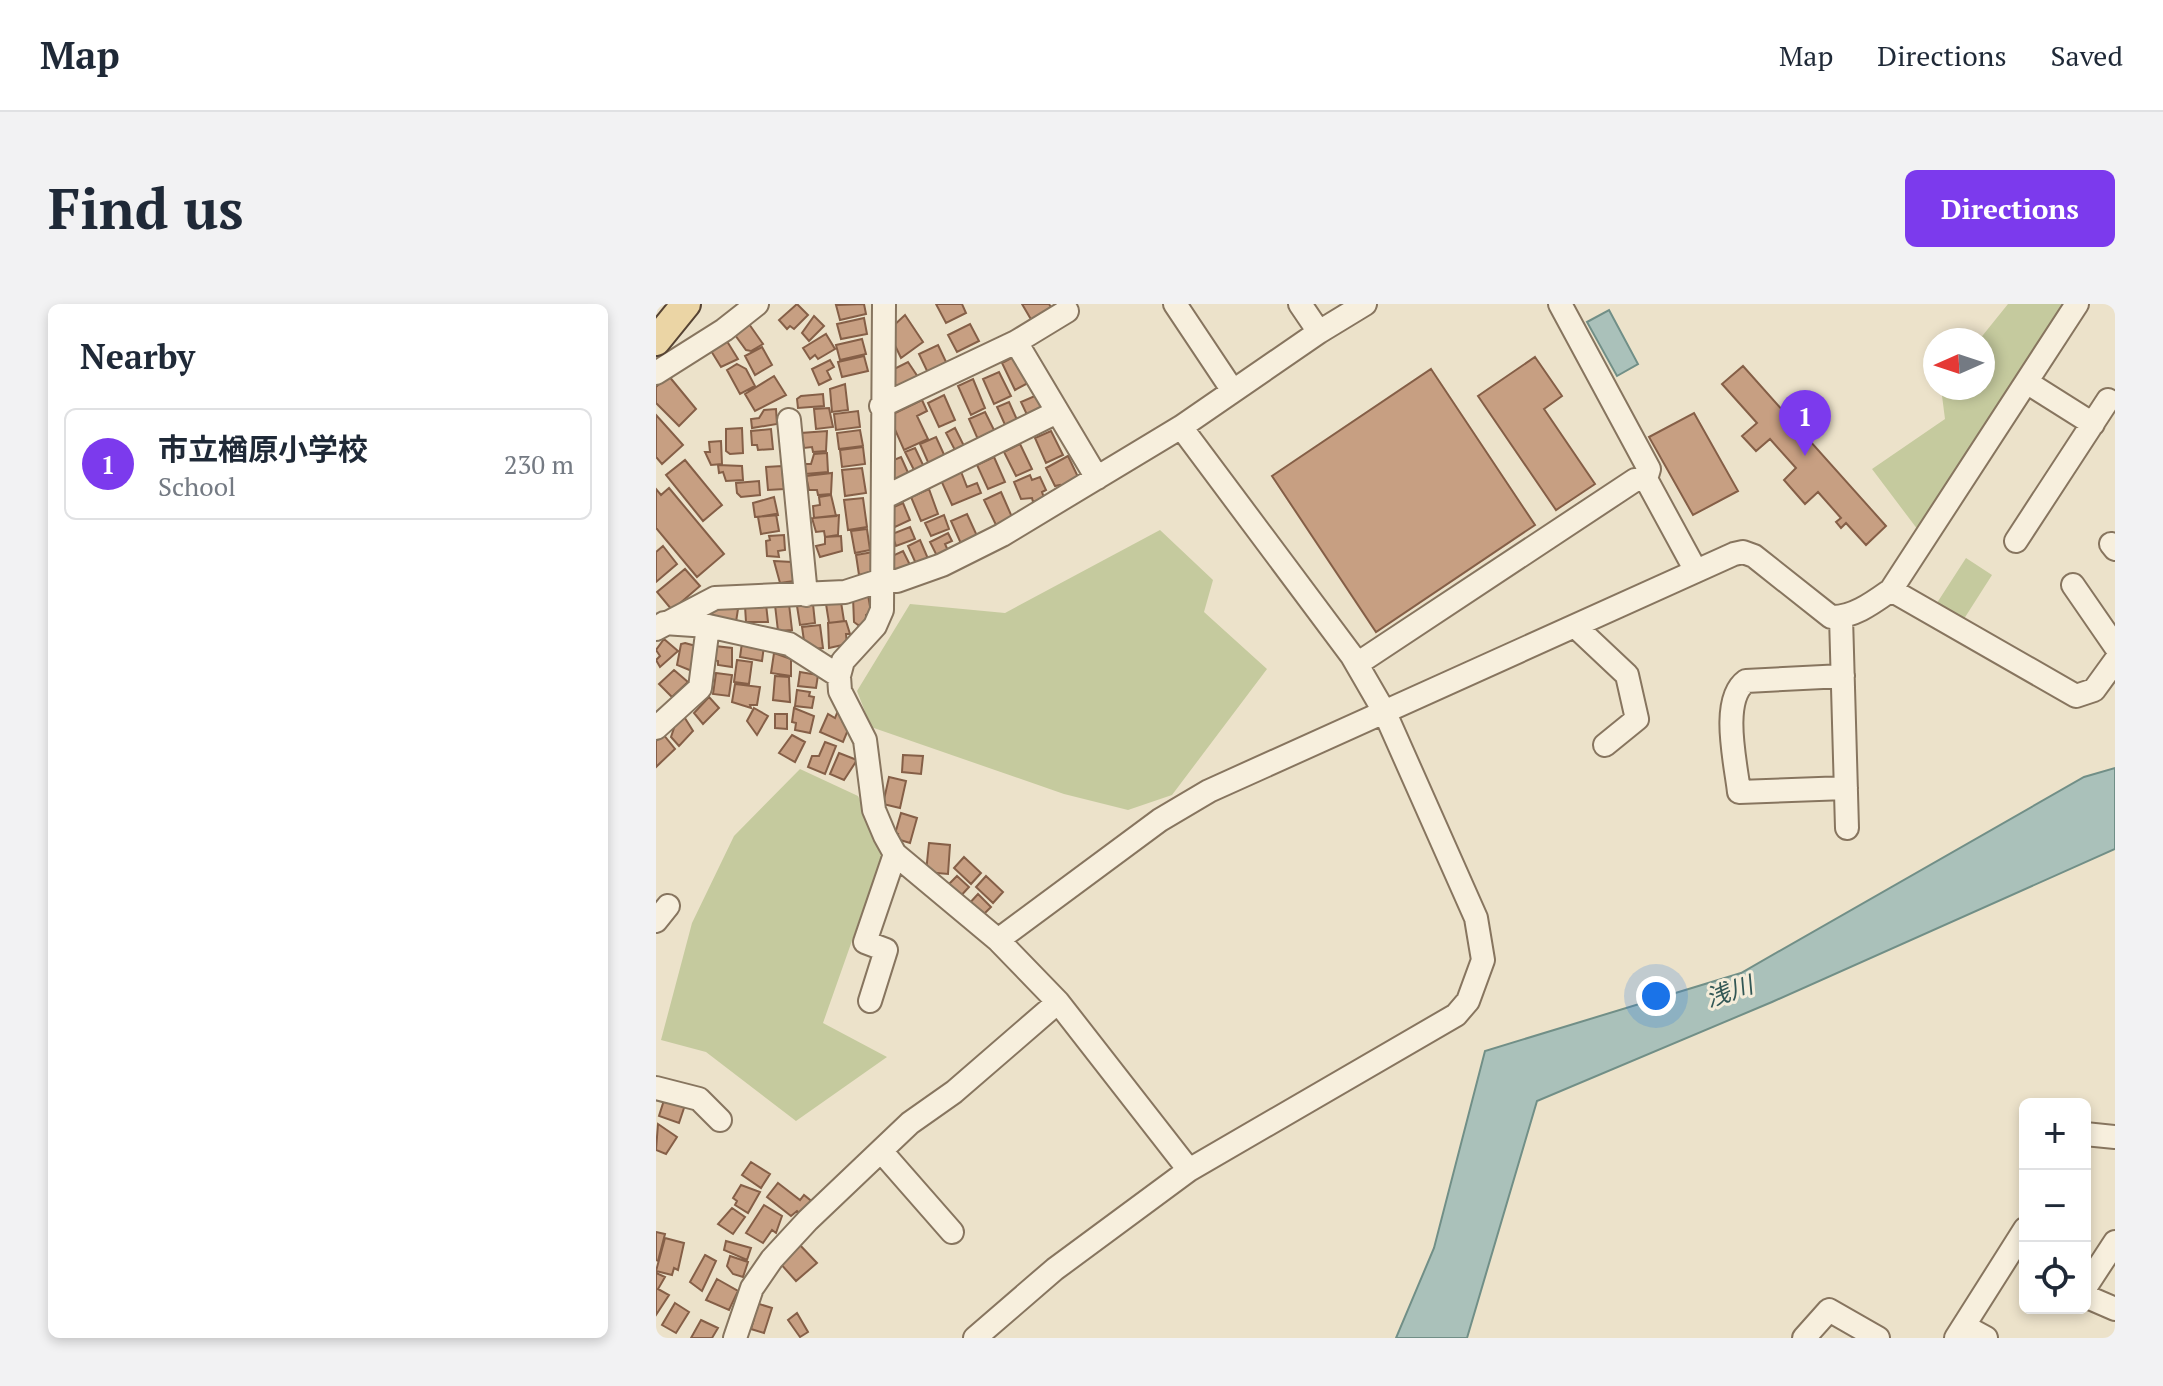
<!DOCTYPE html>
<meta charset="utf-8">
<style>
body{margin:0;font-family:"PT Serif","Noto Sans JP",serif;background:#f2f2f3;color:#1f2937}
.controls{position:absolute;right:24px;bottom:24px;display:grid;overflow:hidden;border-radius:12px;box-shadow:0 4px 12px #0003}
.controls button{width:72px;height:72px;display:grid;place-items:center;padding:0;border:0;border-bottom:2px solid #e0e1e3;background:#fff;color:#1f2937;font:40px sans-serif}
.compass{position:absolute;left:1267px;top:24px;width:72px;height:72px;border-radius:50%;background:#fff;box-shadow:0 4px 12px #0003;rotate:267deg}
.you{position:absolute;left:1000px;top:692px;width:28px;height:28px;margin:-20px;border:6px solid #fff;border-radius:50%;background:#1a73e8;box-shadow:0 0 0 12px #1a73e833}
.badge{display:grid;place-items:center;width:52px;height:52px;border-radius:50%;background:#7c3aed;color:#fff;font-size:26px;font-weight:700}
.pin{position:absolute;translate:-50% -66px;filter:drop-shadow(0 2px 4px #0008)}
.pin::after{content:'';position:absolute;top:42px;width:28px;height:24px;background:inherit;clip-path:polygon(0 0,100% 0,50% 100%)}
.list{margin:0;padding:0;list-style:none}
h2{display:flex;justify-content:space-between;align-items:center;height:104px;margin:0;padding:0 32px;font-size:34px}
h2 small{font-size:26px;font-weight:400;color:#747a83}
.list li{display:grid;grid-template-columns:52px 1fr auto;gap:24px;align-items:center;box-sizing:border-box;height:112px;margin:0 16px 16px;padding:0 16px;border:2px solid #e0e1e3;border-radius:12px}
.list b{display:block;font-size:30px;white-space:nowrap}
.list p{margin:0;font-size:26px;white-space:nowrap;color:#747a83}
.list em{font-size:26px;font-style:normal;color:#747a83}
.icon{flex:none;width:44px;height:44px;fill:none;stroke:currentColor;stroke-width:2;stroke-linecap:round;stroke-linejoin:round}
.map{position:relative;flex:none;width:1459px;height:1034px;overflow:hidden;border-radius:12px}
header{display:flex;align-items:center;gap:48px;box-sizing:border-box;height:112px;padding:0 40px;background:#fff;border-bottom:2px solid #e0e1e3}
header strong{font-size:38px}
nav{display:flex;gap:44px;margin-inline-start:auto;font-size:28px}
.intro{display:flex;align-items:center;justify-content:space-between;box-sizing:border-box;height:192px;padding:0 48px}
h1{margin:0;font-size:56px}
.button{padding:20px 36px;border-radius:12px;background:#7c3aed;color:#fff;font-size:28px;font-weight:700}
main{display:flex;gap:48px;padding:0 48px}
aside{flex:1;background:#fff;border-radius:12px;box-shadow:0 4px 12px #0003}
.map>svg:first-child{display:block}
.green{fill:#c5ca9e}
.water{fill:#aac1ba;stroke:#718f87;stroke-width:2}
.building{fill:#c79f82;stroke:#855f47;stroke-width:2}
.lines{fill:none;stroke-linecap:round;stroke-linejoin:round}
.minor-casing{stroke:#87755f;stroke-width:26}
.major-casing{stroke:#564333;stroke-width:32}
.minor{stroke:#f7efdd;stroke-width:22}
.major{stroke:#ebd5a5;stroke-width:28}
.labels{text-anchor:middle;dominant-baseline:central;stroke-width:6;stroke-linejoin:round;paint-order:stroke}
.water-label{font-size:24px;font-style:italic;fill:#325755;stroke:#f4ecd9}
</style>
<header>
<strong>Map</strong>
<nav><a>Map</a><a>Directions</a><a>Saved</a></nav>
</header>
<div class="intro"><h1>Find us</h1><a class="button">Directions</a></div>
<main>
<aside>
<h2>Nearby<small></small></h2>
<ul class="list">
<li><span class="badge">1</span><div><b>市立楢原小学校</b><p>School</p></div><em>230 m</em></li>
</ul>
</aside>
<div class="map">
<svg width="1459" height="1034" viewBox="0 0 1459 1034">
<rect width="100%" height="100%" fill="#ece2ca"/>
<path class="green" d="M1352 0H1408L1262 226 1216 165 1289 115 1285 84H1327V36H1323Z
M504 226 557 276 548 308 611 365 516 491 472 506 408 490 215 423 201 387 254 300 349 309Z
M1310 254 1336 271 1306 318 1279 302Z
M144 465 202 492 228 546 167 719 231 753 140 817 50 748 5 736 36 619 78 532Z"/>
<path class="water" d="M953 6 982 60 961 72 931 18Z
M1459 464V545L1116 698 881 797 811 1034H740L778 944 829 747 1085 669 1428 473Z"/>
<path class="building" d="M141 0 152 11 138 25 134 22 131 25 123 16Z
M208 0 210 10 184 16 180 1Z
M280 0H306L310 9 290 19Z
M366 0H393L396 5 376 17Z
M249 11 267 38 245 54 234 31 235 24Z
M158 12 168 22 153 37 146 29Z
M208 14 211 30 185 35 181 20Z
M93 20 107 40 95 47 90 46 79 31Z
M314 20 323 37 301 48 292 31Z
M170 30 179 45 162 55 159 51 154 55 147 44Z
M69 34 82 55 65 63 52 42Z
M206 35 210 50 184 56 180 41Z
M282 41 291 60 272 69 263 50Z
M106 43 116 61 99 71 89 52Z
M208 52 212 67 186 73 182 58Z
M359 52 372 79 359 86 346 59Z
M879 53 906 92 888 105 939 180 900 206 822 92Z
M174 56 178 63 171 67 175 75 163 81 156 65Z
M252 58 264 76 239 93 230 69Z
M81 60 90 65 99 82 84 90 71 66Z
M1087 62 1230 222 1210 241 1190 219 1185 224 1180 218 1185 214 1162 188 1149 200 1128 176 1140 164 1114 135 1100 147 1086 132 1101 119 1066 80Z
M775 65 879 221 720 328 616 172Z
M343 68 355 92 338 100 327 75Z
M12 71 40 105 23 122 0 99V83Z
M118 72 130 91 99 107 89 90Z
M317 75 329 104 315 111 302 82Z
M189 80 192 106 176 108 174 85Z
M167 90 168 102 142 104 141 95 145 92Z
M288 91 299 116 283 123 272 99Z
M381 91 389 108 373 115 365 98Z
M266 96 271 107 261 112 272 135 248 146 233 112Z
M353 98 362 118 350 123 341 103Z
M173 104 177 123 160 125 158 105Z
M120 105 121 120 96 124 95 115 103 114 108 106Z
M202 107 204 123 180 126 178 110Z
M329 108 341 132 324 140 313 115Z
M1038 109 1082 187 1037 211 993 133Z
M0 111 27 141 6 160 0 153Z
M86 124 87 149 74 150 70 147V125Z
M299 124 310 146 301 150 290 129Z
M115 125 117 145 102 146 101 141H96L95 127Z
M204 126 207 142 183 145 181 129Z
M171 127 170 147 157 148 156 143 148 144 145 129Z
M395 127 407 151 390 159 379 134Z
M280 133 291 157 275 165 264 140Z
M65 137 66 160 55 161 49 148H54L53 138Z
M364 140 376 165 360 172 348 148Z
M207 143 209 160 186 163 184 146Z
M259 144 269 165 260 170 249 148Z
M171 149 172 168 149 170 148 160H155L158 150Z
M412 152 423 175 405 185 404 181 399 182 390 164Z
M245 153 254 173 233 182V158Z
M338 153 349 178 332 185 321 161Z
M29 156 66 201 47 217 10 171Z
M62 161 86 162 87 176 70 177 67 168 63 169Z
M126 162 128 185 112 186 110 163Z
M206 164 210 189 189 192 186 166Z
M304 165 311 183 321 179 325 189 296 201 284 174Z
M176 169 175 190 162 191 161 186H153L150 172Z
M374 171 376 176 384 173 390 186 386 188 388 194 377 198 376 194 365 195 358 178Z
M103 177 104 191 85 193 81 189 80 179Z
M13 184 68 250 41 273 0 224V185L5 191Z
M273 185 282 210 265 217 255 193Z
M345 188 356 213 340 221 328 196Z
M175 191 180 212 158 214 157 202 164 201 163 193Z
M118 193 122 211 99 213 97 199Z
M207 194 211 223 192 226 188 196Z
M247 199 254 216 239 223 231 206Z
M120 210 123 227 105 230 102 213Z
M311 210 322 234 306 242 295 217Z
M183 211 182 231 169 233 168 227 160 228 156 214Z
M288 211 293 225 275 232 269 219Z
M254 223 259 235 240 242 236 230Z
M211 225 214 246 199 249 195 227Z
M292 229 296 237 289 240 294 251 283 256 274 238Z
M128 231 129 246 122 247 123 253 111 252 110 237 114 236 113 232Z
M185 232 186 247 164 253 160 242 169 240V233Z
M264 236 273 257 261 262 252 242Z
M7 242 21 260 0 278V248Z
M247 247 256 265 236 268 234 253Z
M217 248 220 268 203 271 200 251Z
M118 257 136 258 138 277 124 279Z
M29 265 44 282 16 306 1 288Z
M212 291 215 308 210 311 211 320 202 321 198 318 197 293Z
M185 298 188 317 173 319 170 300Z
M110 300 112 318H90L89 302Z
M133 300 136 326 122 327 119 301Z
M157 300 159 319 144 321 141 302Z
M65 302 82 305 80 318 54 313 56 303Z
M190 317 194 330H190L191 340 173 344 172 319Z
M164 321 167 344 156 345 148 337 146 323Z
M8 335 22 347 4 363 0 356 4 352 0 346Z
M29 339 40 342 36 367 21 361 25 340Z
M86 339 108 342 106 357 84 353Z
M59 342 76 344V363L62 361V357L57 356Z
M118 349 135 355V372L115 369Z
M81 356 96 358 93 380 78 378Z
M18 366 32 378 16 393 3 380Z
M144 368 162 371 160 384 142 382Z
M60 369 76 371 73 392 57 390Z
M119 372 133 373 134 398 117 396Z
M79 380 104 383 101 401H94L95 404 76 398Z
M141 386 154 388 153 392 158 393 156 404 139 402Z
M53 393 63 404 47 420 38 409Z
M98 404 112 412 101 431 91 417Z
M138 404 158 412 154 429 139 426 140 419 136 418Z
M181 409 190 413 187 418 194 421 187 438 164 428 172 410 179 414Z
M119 410H131V425L119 424Z
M27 411 37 427 23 442 15 433 18 424 15 422Z
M7 430 19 445 0 463V437Z
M136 431 149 438 139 458 123 449Z
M169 438 180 442 169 470 152 463 156 452H163Z
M183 449 201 456 188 476 174 470Z
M247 451 267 452 265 470 246 468Z
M233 473 250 477 244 504 227 500Z
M245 509 261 514 254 539 241 535 242 530H239Z
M273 539 294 541 292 570 270 568Z
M308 553 325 569 315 580 298 564Z
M301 572 313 583 301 596 289 584Z
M330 572 347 588 337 599 320 583Z
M322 590 335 603 322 616 310 603Z
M9 793 28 804 23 819 3 812Z
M2 820 21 833 10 850 0 846Z
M95 858 114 870 105 884 86 871Z
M122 879 144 896 148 891 159 900 148 913 141 907 135 912 111 893Z
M85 881 104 888 92 909 79 901 81 897 77 894Z
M108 901 126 912 120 929 116 926 107 939 90 929Z
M76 904 89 913 77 930 62 920Z
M0 928 9 930 2 957 0 956Z
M9 934 28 939 22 966 18 964 16 971 0 967Z
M70 937 95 944 91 956 68 946Z
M142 939 161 959 140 977 123 958Z
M49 951 60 957 46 987 34 978Z
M74 952 92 958 87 973 77 970 71 962Z
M0 969 9 973 2 985 13 991 0 1011Z
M61 975 82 987 73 1006 50 996Z
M97 998 116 1004 108 1029 95 1025 98 1015 92 1014Z
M19 999 33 1008 20 1029 6 1021Z
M141 1009 152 1028 144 1033 132 1016Z
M45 1016 62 1024 56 1034H35Z"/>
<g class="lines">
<g class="minor-casing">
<path id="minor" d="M228 0 226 306 219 322 187 357 183 372 184 387 209 436 218 506 229 532 239 550 342 636 402 698 533 866
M519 0 577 87
M904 0 993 165 990 175 1040 267
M663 28 709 0
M360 38 441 174
M0 69 68 26 101 0
M1372 79 1437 120
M225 102 360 38 411 7
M133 116 150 291
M227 194 401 108
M1360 237 1452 96
M1455 240 1459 245
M1417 281 1459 342
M1235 286 1420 392 1438 386 1459 357
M1185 313 1191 524
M8 319 52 322 133 340 183 372
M920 323 971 371 981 415 949 441
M0 325 59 294 189 288 226 276 241 277 286 261 346 231 525 123 663 28 644 0
M701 360 979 176 990 175
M1187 372 1090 377C1064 396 1080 460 1083 488L1190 484
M0 424 44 384 52 322
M0 617 12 602
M342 636 504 516 553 487 1078 250 1087 248 1098 252 1175 313C1197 314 1218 298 1235 286L1421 0
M214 697 230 646 209 638 239 550
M0 784 43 795 64 816
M1429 830 1459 833
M225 847 296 928
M1429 984 1459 938
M1429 992 1459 1005
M1308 1022 1330 1034
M79 1034 96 984 116 955 152 916 254 819 298 788 402 698
M319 1034 399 965 533 866 800 711 812 697 827 656 820 614 729 409 696 352 525 123
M1148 1034 1173 1006 1222 1034
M1300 1034 1369 925"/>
</g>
<g class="major-casing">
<path id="major" d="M0 37 30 0"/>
</g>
<use href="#minor" class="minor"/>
<use href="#major" class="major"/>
</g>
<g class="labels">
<g class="water-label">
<text transform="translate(1073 687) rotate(-19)">浅川</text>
</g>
</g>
</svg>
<div class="controls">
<button>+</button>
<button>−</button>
<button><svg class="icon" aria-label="locate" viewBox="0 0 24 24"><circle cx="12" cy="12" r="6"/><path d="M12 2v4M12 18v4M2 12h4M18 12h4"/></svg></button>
</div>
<svg class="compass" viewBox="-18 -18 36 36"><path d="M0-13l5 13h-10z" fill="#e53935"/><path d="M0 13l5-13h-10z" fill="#747a83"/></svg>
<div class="you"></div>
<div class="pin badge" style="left:1149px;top:152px">1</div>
</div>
</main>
